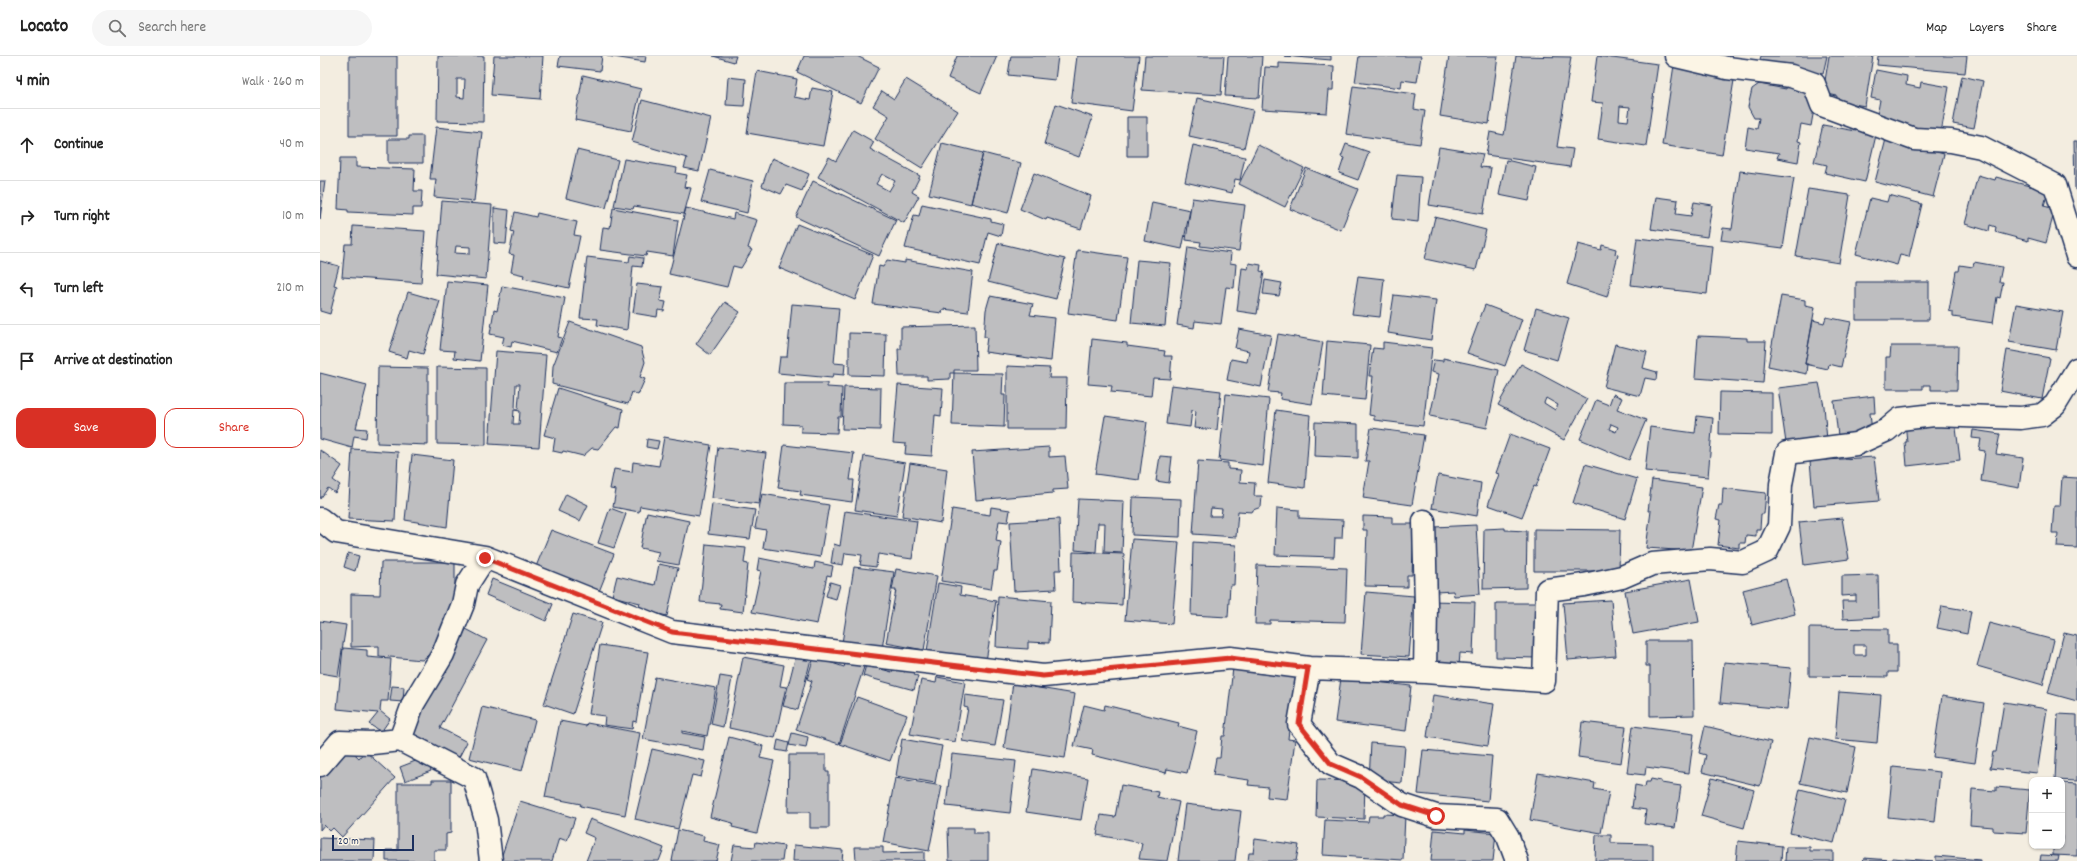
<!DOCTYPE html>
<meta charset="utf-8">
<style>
body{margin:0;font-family:Dekko,sans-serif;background:#f6f6f6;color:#222}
.controls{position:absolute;right:12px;bottom:12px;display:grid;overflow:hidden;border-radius:8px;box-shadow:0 1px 3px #0004}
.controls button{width:36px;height:36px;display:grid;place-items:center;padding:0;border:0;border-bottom:1px solid #e0e0e0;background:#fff;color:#222;font:20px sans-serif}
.scale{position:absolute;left:12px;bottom:10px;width:82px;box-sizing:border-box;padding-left:4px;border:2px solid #1b2f5e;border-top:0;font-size:11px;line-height:14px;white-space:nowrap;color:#1b2f5e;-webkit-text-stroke:3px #fcf5e5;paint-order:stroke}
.stop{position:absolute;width:12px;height:12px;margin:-9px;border:3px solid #d93025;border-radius:50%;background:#fff}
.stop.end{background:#d93025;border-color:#fff;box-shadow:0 1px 4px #0008}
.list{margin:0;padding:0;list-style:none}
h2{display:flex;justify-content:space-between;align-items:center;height:52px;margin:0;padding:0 16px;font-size:17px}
h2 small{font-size:13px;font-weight:400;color:#767676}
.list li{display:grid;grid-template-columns:26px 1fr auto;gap:12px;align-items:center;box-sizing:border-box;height:72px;padding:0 16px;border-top:1px solid #e0e0e0}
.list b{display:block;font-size:15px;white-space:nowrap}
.list em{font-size:13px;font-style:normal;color:#767676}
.actions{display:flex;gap:8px;padding:12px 16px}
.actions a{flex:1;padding:9px 0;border:1px solid #d93025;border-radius:12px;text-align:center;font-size:14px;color:#d93025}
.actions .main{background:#d93025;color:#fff}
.icon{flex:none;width:22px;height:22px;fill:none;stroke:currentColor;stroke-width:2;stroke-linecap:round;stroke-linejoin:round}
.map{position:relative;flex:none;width:1757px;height:805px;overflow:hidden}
header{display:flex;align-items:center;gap:24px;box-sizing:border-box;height:56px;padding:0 20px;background:#fff;border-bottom:1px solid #e0e0e0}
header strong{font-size:19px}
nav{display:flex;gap:22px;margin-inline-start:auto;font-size:14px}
.search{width:280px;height:36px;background:#f6f6f6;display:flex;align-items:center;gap:10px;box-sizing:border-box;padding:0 14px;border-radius:22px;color:#767676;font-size:15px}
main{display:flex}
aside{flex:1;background:#fff}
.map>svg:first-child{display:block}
.building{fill:#bebec0;stroke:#1b2f5e;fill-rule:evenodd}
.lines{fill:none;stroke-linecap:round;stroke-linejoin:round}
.minor-casing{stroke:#1b2f5e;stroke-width:25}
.minor{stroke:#fcf5e5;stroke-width:22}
.route{stroke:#d93025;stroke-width:5}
</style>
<header>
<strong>Locato</strong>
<div class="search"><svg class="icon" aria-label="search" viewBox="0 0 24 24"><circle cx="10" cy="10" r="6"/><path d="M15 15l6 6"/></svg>Search here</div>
<nav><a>Map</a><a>Layers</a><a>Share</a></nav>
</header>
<main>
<aside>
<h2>4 min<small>Walk · 260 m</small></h2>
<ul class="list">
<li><svg class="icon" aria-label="ahead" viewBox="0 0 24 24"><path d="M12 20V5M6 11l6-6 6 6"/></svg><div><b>Continue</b></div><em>40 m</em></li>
<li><svg class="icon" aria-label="right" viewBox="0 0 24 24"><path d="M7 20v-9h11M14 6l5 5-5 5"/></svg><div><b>Turn right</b></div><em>10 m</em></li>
<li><svg class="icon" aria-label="left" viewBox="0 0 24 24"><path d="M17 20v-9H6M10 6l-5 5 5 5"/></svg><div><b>Turn left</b></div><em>210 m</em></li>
<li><svg class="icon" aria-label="arrive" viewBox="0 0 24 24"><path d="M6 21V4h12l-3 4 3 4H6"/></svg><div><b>Arrive at destination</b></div></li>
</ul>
<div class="actions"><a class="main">Save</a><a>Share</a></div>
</aside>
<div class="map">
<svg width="1757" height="805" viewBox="0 0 1757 805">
<rect width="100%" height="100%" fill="#f3ede0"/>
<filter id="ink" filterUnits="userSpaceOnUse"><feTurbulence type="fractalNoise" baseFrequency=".025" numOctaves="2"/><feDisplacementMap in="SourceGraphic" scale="8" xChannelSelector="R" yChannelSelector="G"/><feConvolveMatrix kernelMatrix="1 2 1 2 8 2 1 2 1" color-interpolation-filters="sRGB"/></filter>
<g filter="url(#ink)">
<path class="building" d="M29 0H77V80H29Z
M118 0H164L163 66 117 65ZM137 23H145L144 42 137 41Z
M174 0H223L220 43 171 39Z
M240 0H282L280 15 238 10Z
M287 0H326L325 6Z
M393 0H416L414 6Z
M484 0H537L559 11 541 47 477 16Z
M637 0H677L661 37 628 22Z
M691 0H738L735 24 688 19Z
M757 0H819L812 55 751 47Z
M825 0H904L901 39 822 34Z
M908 0H942L939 42 905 40Z
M964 0H1011V4Z
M1039 0H1101L1097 26 1082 24 1081 32 1035 26Z
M1129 0H1178L1169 68 1120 60Z
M1196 0 1251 1 1237 91 1253 93 1250 111 1166 99 1170 76 1184 79Z
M1277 0 1338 8 1326 90 1278 83 1283 47 1271 46ZM1300 50 1310 51 1308 65 1299 64Z
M1441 0H1507L1503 18 1493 16 1491 23 1438 11Z
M1509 0H1553L1545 50 1516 45 1517 40 1503 37Z
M1558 0H1647L1645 17 1557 9Z
M959 7 1014 10 1013 34H1009L1007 57 942 53 945 11 959 12Z
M1354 9 1415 18 1402 99 1342 89Z
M1556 14 1587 20 1586 29 1600 32 1601 26 1629 31 1621 77 1556 65 1560 44 1551 42Z
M437 15 477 23 474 41 490 44 492 32 513 36 503 90 427 77Z
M263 19 321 33 311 75 255 64Z
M1642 20 1663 25 1654 72 1633 68Z
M408 21 426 23 424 50 406 49Z
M586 23 638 55 602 112 555 83 569 60 553 50 562 35 574 43Z
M1467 25 1489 29 1496 42 1491 70 1481 68 1478 85 1481 86 1478 106 1457 102 1459 97 1425 92 1428 71 1437 73 1439 62H1434L1428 51 1432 33 1439 28 1466 33Z
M1033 30 1096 38 1094 53 1105 55 1100 88 1026 78Z
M877 42 933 54 924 92 869 80Z
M322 44 391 62 379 115 364 112 367 102 312 86Z
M736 48 773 61 759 101 724 88Z
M807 61H827V100H807Z
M1503 69 1536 75 1537 70 1557 75 1545 126 1505 117 1507 109 1494 106Z
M116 71 162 76 154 145 114 141 116 123H110Z
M533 74 554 86 550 93 600 120 592 136 599 140 584 167 498 121 509 101 516 105ZM562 118 575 125 569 135 556 128Z
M89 80H103V107H68V83H89Z
M1566 83 1624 98 1613 141 1555 126Z
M1754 85H1757V134H1755Z
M622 87 663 97 651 148 609 138Z
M1026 88 1049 96 1038 124 1019 117 1024 102 1021 101Z
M873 89 925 101 920 124 915 123 912 137 865 126Z
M938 89 984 112 965 151 919 128Z
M1119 91 1163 98 1160 111 1171 112 1163 158 1109 149Z
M257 94 298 104 286 152 246 142Z
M663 97 701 107 688 157 651 147Z
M20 102H36V111L95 113 94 135H102L101 152H93V159L28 156V154L18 153Z
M452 102 489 118 482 135 466 129 461 138 442 130Z
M304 103 357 112 356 117 367 119 364 131 371 132 364 158 314 150 313 153 294 150Z
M1186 104 1216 111 1209 145 1179 139Z
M986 112 1038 133 1021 174 970 153Z
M390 114 433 125 427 157 381 146Z
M1420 115 1474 122 1463 192 1401 184 1403 172 1412 173Z
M714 117 771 140 761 173 727 162 726 164 700 153Z
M1077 119 1101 121 1098 166 1072 163Z
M1658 119 1675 124 1676 121 1728 135 1724 150 1735 153 1726 187 1708 182V185L1675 176 1676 171 1670 169 1669 175 1645 168Z
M0 125H5L0 163Z
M493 125 576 164 559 200 476 161Z
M1488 133 1530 139 1519 207 1476 200Z
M1569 139 1602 148 1589 201 1580 199 1577 209 1536 198 1550 142 1567 146Z
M1336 141 1358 144 1356 158 1371 160 1374 146 1392 149 1387 181 1331 173Z
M872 142 925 149 919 195 880 190 881 186 866 184Z
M122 145 172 149 166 223 116 218ZM136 190 150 191V198L135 197Z
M832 146 870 154 862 193 825 185Z
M602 148 671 163V165L683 168 681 180 668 176 660 209 585 192 594 159 599 160Z
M174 152 189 154 186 188 174 187Z
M293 152 358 164 353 200 327 196 326 200 280 194 283 171 290 172Z
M366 152 413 163 414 157 437 164 428 192 432 194 421 212 413 210 407 231 349 218Z
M195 156 216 161 217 157 257 166 254 179 260 180 249 232 203 222 204 219 191 216 194 199 189 198 194 176 191 175Z
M1115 161 1166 174 1156 214 1105 203Z
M477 168 553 199 535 244 459 212Z
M33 170 105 175 101 227 22 221 25 188H32Z
M1317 182 1392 190 1387 238 1311 229Z
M678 187 745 203 736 243 668 226Z
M1258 188 1281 194 1282 189 1296 193 1295 198 1298 199 1287 241 1247 228Z
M868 191 911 197 910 207 916 208 914 232 906 231 901 268 875 265 874 272 857 269Z
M757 194 807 201 798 264 748 257Z
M310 200 323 202 322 211 313 210 307 274 277 269 278 263 260 262 267 201 309 206Z
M567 204 585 207V204L653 216 648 256 623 253 622 257 553 248 559 210 563 211Z
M817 204 851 207 845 270 811 267Z
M0 205 19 210 14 229 17 230 10 258 0 255Z
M1654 206 1682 211 1679 226H1683L1680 242 1677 241 1673 267 1633 261V256L1629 255 1636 215H1639L1640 209 1653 211Z
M929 207 941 209 940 215 944 216 937 258 917 255 922 212 928 213Z
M1038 220 1064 223 1060 261 1032 258Z
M945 224 962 227 959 240 943 238Z
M127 225 168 229 160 305 134 302 135 295 120 294Z
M1536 226H1609V264H1536Z
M317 228 343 231 340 245 346 246 344 255 338 254 337 261 313 257Z
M182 230 245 242 238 281 242 282 237 296 192 285 191 291 182 289 184 281 170 278 174 254 177 255Z
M88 236 120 245 103 298 89 294 87 302 69 296Z
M1074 239 1116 244 1111 284 1068 277Z
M670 240 713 248 710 259 735 262 731 305 665 296 667 281H664L666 254Z
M1461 240 1485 244V249L1495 251 1485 308H1488L1487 318 1448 310Z
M405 246 420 256 390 299 376 288Z
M472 248 519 252 514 307 525 308 524 319 513 318 512 322 458 317 460 301H467Z
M1696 248 1743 256 1736 294 1689 286Z
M1165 249 1202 263 1185 310 1147 297Z
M1216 252 1249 262 1237 304 1204 294Z
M1506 261 1531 266 1521 311 1509 308 1508 313 1485 308 1493 264 1504 267Z
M250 266 321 291 325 306 320 321 325 323 318 339 312 336 308 348 232 328 233 310Z
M655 269 656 314H634V317H630V323L607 324V320H579L578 293H581V271Z
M919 273 951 279 941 331 907 324 911 303 927 306 929 295 915 292Z
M529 277 566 278 565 320 529 319Z
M958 278 1003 286 992 348 960 343 961 337 948 336Z
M1378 280 1427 282V285H1446L1443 327 1375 322Z
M772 283 807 287V290L845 295 844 300H852L850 323 833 322 831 340 791 336 792 330 768 328Z
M1007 285 1050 289 1045 344 1003 340Z
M1063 286 1112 292 1103 370 1054 364V360L1049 359 1053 320H1049L1053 292 1063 293Z
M1295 288 1327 296 1323 312 1337 316 1336 324 1325 322 1320 340 1284 331Z
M1571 290H1638L1637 334H1611V329H1603V333H1566V301H1570Z
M1687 294 1730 302 1722 343 1680 335Z
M176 295 226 299 219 391 169 388ZM196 328H200L198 353H195ZM194 354 200 355 199 368H193Z
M1123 302 1179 314 1167 372 1110 360 1119 318 1111 316 1114 304 1123 305Z
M1201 308 1267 343 1244 384 1178 349ZM1226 342 1238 349 1235 354 1224 347Z
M687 310 730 312 729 322H747L746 373H687Z
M58 311 108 312V389L57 387Z
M117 311 166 312V389L117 388Z
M0 317 47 329 36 372 47 373 46 382 34 380 32 392 0 383Z
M634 317 683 318 682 339H685L684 371 632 369Z
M464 327H507V331L522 332 521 361H518L517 377 481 376V369L463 368Z
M1499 327 1504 350 1507 384 1466 387 1458 332Z
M578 329 623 332 621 360 615 359 612 400 585 398 586 388 573 387Z
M851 329 901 335 897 374 874 372 876 355 872 354 870 371 846 368Z
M524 331 561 332 560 374 522 373Z
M238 332 303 353 300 372 296 371 278 393 272 392 263 400 243 395 242 397 233 395 235 382 224 379Z
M1400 336 1452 337V379L1399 378Z
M906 338 949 343 943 410 899 404Z
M1293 338 1302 342 1297 353 1326 364 1309 404 1260 383 1276 344 1289 349ZM1291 368 1298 371 1296 376 1289 373Z
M1554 340 1555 357H1550L1552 376 1518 380 1514 345Z
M956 354 990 359 985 432 948 427Z
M785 360 827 366 819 424 775 418Z
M1377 360 1393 362 1388 421 1325 415 1330 371 1375 377Z
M1635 364 1640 404 1587 410 1585 386H1587L1585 366Z
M995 366 1038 368V402L994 400Z
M1051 372 1104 379 1092 449 1043 442 1049 405H1045Z
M1653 374 1680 378 1676 398 1703 402 1699 432 1661 425 1665 395 1659 394 1661 383 1652 382Z
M1190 378 1230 393 1216 431 1214 430 1202 461 1168 449 1179 418 1176 417Z
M344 381 391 389 379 460 320 450 319 456 293 451 296 434 290 433 294 413 312 416 313 406 339 410Z
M327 383 339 385 337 393 326 391Z
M464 389 534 397 530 424H534L532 446 480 439 481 435 458 432Z
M398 391 446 397 439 448 392 442Z
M729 391V401L745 400 748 433 733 434V437L656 444 652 396Z
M32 393 78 396 75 465 28 463Z
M0 394 22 410 13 424 20 429 15 437 8 432 0 443Z
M92 399 133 404 127 471 85 464Z
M544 400 585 407 577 460 535 454Z
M840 400 852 401 849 427 836 425Z
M1554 401 1559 445 1494 450 1490 405Z
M878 405 908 407V413L921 414 920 426 935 427 934 440H942L941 451 933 454 932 456 918 455 916 481 873 478ZM891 452 902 453 901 460H890Z
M590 407 627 413 621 467 582 460Z
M1265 408 1317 423 1305 463 1253 447Z
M1118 419 1161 427 1157 460 1112 452Z
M1742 421 1757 422V492L1737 491 1738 477H1732L1734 450H1740Z
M1332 424 1382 431 1371 495 1326 492 1331 455H1328Z
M1403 432 1446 437 1444 458H1441L1440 473H1436V480L1426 479 1425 487H1419V492L1398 489 1401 464 1396 463 1399 449H1402Z
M246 438 268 449 260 465 238 455Z
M442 438 509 449 500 501 443 492 446 474 435 472Z
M813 441 861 443 860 481 812 479Z
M758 443 804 445 802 497 784 496 785 467H778L776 496 755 494Z
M392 448 435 454 430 483 388 478Z
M671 451 690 454 688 466 679 465 676 485 681 486 677 515H674L671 533 621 525 632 453 670 459Z
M290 452 306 458 294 492 278 487Z
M957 452 979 454V462L1023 464 1022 482H1015L1014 501 955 499Z
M525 455 597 465 592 503 558 498 556 511 540 509 542 499 525 497 523 509 511 507 514 488 520 490Z
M327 456 369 465 359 509 336 505 339 496 320 492Z
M1043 460 1072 461V468H1094L1092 519H1087V531L1045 530 1047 474H1043Z
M1522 462 1529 503 1484 509 1479 466Z
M739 463 741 514H735L736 533 694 535 690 466Z
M1156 469 1160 538 1134 540 1133 535 1116 536 1114 471Z
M1185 472V474L1207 475 1206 532 1163 533 1164 473Z
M1214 473 1300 474 1299 515H1214Z
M231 474 294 498 278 538 215 513Z
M812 483 859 486 852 568 805 564Z
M873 486 916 489 914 529H910L908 561 871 559Z
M386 488 426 492 424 507 428 508 423 556 400 553 401 548 380 546Z
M753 496 804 498 802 549 752 546Z
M28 497 39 500 35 515 24 511Z
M439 502 494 513 495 506 513 510 511 520 507 519 497 568 432 556 441 515 437 514Z
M61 506H135V553L119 591 102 604 59 600V590L31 591V538L60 539Z
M339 508 358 512 347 560 318 553 320 547 292 540 297 520 335 529Z
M937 509 1027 512 1025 566 950 564V568H935Z
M534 511 574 516 562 593 522 587Z
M576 513 617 520 604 594 566 587 576 534H572Z
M1558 519 1559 561 1523 563 1522 545H1536V539L1522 540V520Z
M172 523 233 548 226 565 166 539Z
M1371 523 1379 566 1313 578 1305 535Z
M1466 523 1475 558 1432 569 1423 534Z
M510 526 520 529 516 543 506 540Z
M618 527 641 531 640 539 676 545 666 605 607 595Z
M1046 536 1094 540 1089 601 1041 598Z
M678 540 731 545 729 587 708 586V593L676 591Z
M1291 544 1296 600 1248 604 1243 547Z
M1109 545 1155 546 1153 598 1140 597 1139 610 1108 609Z
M1176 547H1217L1216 602 1176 601Z
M1622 550 1651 555 1647 578 1617 572Z
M253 558 282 567 253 658 224 648Z
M0 565 26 569 18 620 0 617Z
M1669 567 1734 584 1723 629 1657 610Z
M1489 572 1568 573V588H1577V616H1568V621L1489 620ZM1534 589H1546V599H1534Z
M146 573 167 584 120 672 147 686 137 705 89 681Z
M1744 577 1757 580V645L1728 637Z
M1326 585H1373L1374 659 1330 660V610H1326Z
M280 589 328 596 316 666 313 665 312 673 284 669 285 660 269 658Z
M478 591 492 599 478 654 463 650Z
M23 592 47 594V601L71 603 68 645H61L60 655 70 663 61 676 49 668 58 657 17 653Z
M423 601 464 609 460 630 466 631 455 682 409 672Z
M494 601 524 611 526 605 544 611 519 688 476 674 492 625 487 623Z
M1404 606 1471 612 1467 653 1400 647Z
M586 608 597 611 594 619 598 620 594 634 543 620 546 609 572 616 573 613 585 616Z
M913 612 979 620 972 646 968 683 975 684 967 743 947 741 948 731 928 729 929 724 893 719 896 702H900L902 680H905Z
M400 620 412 622 403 671 391 668Z
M335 621 396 632 387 680 362 675V677L385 681 383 694 323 683Z
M617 621 645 626 635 686 590 678 601 624 616 627Z
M1021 622 1091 630 1086 675 1015 666Z
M693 626 713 629V631L755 638 745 702 684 692Z
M72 630 84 631 83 646 70 645Z
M1519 636 1561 639 1557 687 1515 683Z
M645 639 683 644 675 690 642 685 648 652 644 651Z
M1113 639 1174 648 1168 690 1107 681Z
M1622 640 1664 647 1655 707 1613 701Z
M537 641 587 659 570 705 520 688Z
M1684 646 1727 653 1717 717 1670 712 1673 696H1676Z
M764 649 784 654 785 649 859 667 858 670 877 675 867 717 847 713 846 717 772 699 773 694 754 690Z
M162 651 215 664 202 715 149 702Z
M1738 658 1757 659V725L1735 724Z
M240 665 266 670 267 667 320 677 305 759 260 750 261 748 225 741Z
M1262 666 1306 671 1301 707 1258 701Z
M1313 670 1374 678 1369 717 1326 711 1325 719 1307 717Z
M1385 670 1451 686 1440 730 1382 716 1386 699 1379 697Z
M472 677 488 681 486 692 469 689Z
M409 681 443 690 440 702 454 705 437 777 412 771 413 767 390 761Z
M1490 681 1536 691 1527 737 1480 727Z
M582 683 622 690 615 727 576 720Z
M458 684 469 687 467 696 456 694Z
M1051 687 1085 690 1082 727 1049 724Z
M24 688 39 702 45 695 75 722 22 781 13 772 10 775 4 769 0 774V714Z
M332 693 385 705 381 721 372 719 358 773 315 763Z
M1103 694 1172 700 1168 745 1098 738Z
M632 698 696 705 690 757 626 750Z
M469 699H506V716H509V772H490V756H468Z
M106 701 111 715 85 725 80 711Z
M1573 711 1620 716 1615 766 1568 761Z
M713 713 768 722 761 764 706 756Z
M1218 717 1275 727 1274 733 1289 736 1281 777 1210 764Z
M575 722 622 730 609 795 563 786Z
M1392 722 1434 734 1424 772 1381 760Z
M1331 723 1341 725V727L1361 730 1355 772 1324 768 1326 754 1312 752 1315 729 1325 731 1326 726H1330Z
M112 724H131V777L126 778V794H114V805H66V794H78V727H112Z
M997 724 1045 725 1044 763 996 761Z
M1742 727 1757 728V800L1733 799V790H1742Z
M801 729 838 736 837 741 859 746 847 805 819 803 822 787 777 779 781 759 795 761Z
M1676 731 1710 734 1706 777 1673 775V771L1650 769 1652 733 1676 735Z
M1480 733 1525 744 1514 787 1470 777Z
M200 745 255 762 247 785 239 782 232 805H180Z
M865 748 921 755 915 805H858Z
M1063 758 1085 759 1083 804 1003 799 1005 764 1048 766 1049 760H1063Z
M270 763 344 792 339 805H266L275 782 264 777Z
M628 772H654V777H668V805H629Z
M358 774 384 780 383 785 400 789 396 805H352Z
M1114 774 1145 777V774L1176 777 1173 805H1111Z
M1276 779H1291V787L1333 788V805H1275Z
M0 782 55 784 54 805H0Z
M935 783 979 789 976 805H928L929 797H933Z
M1418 785 1462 790 1461 805H1416Z
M436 786 464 790 462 805H411L414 789 435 791Z
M474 789 523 794 522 805H473Z
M535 791H563V797L604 796V805H536Z
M1466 791H1490V795H1513V805H1465Z
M1721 799 1739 800 1738 805H1720Z
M1616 800 1661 804V805H1616Z
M1544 802 1571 804V805H1543Z
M1572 802 1613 805H1571Z"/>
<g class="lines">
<g class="minor-casing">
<path id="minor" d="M1356 0 1407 12 1471 20 1494 28 1502 49 1594 83 1631 85 1661 91 1735 129 1757 200
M0 463 16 476 165 501 352 576 723 620 910 602 989 612 1105 616 1224 625 1227 534 1264 529 1302 521 1332 508 1390 503 1423 506 1447 495 1459 470 1461 428 1467 397 1536 388 1567 374 1580 363 1614 359 1701 362 1722 359 1735 349 1757 313
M1104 465 1106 550 1105 616
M165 501 147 529 143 548 123 598 93 648 80 684 154 722 166 764 171 805
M989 612 979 668 1011 708 1041 721 1082 749 1116 760 1177 763 1188 781 1197 805
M0 709 20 686 52 687 80 684"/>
</g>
<use href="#minor" class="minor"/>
</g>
</g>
<g class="lines" filter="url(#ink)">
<path class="route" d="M165 502 352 576 723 620 910 602 988 612 979 668 1011 708 1041 721 1082 749 1116 760"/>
</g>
</svg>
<div class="controls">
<button>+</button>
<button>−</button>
</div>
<div class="scale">20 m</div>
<div class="stop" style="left:1116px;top:760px"></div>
<div class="stop end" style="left:165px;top:502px"></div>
</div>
</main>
